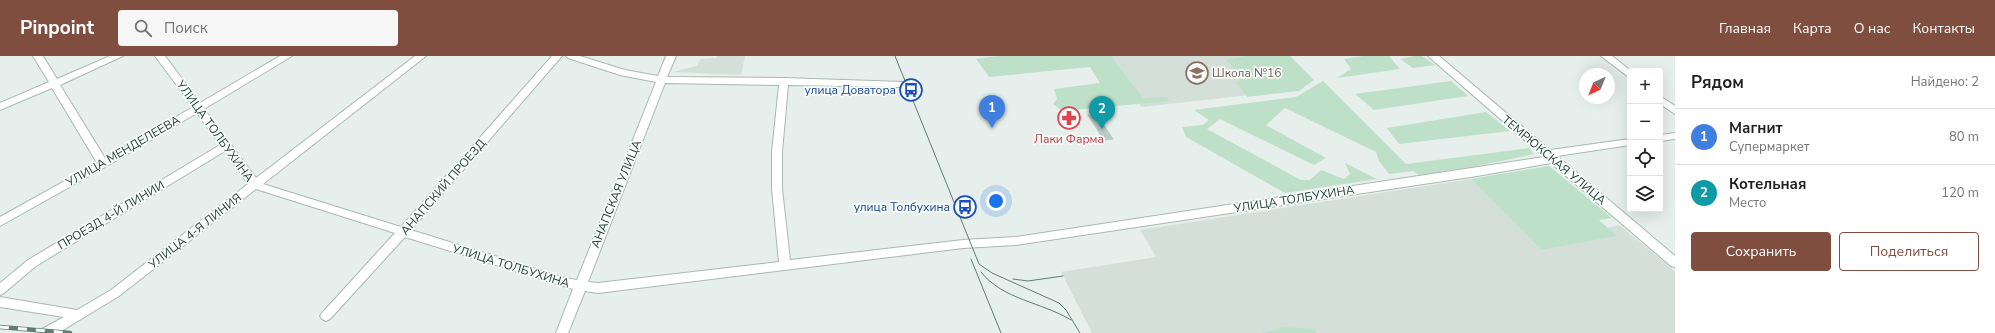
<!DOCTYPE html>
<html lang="ru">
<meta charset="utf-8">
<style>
body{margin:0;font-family:"Nunito Sans",sans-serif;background:#f6f6f6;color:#202124}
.controls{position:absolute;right:12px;top:12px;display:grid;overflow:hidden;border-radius:4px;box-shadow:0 4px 16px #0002}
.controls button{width:36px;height:36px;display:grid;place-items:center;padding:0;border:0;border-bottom:1px solid #e0e0e0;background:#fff;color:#202124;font:20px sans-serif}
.compass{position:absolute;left:1579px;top:12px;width:36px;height:36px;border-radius:50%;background:#fff;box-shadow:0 4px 16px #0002;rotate:223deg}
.you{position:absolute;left:996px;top:145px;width:14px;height:14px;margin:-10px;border:3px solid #fff;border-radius:50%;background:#1a73e8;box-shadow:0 0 0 6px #1a73e833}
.badge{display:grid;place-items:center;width:26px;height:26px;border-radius:50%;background:#7f4e3f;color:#fff;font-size:13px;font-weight:700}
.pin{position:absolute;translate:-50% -33px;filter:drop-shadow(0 1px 2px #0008)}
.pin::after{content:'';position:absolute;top:21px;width:14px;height:12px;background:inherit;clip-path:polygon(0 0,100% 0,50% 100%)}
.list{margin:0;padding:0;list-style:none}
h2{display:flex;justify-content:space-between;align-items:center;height:52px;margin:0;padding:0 16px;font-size:17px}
h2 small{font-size:13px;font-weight:400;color:#757577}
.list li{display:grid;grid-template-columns:26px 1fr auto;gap:12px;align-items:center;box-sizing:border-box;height:56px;padding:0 16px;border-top:1px solid #e0e0e0}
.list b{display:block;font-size:15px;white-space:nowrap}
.list p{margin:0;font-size:13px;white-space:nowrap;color:#757577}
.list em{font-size:13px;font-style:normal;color:#757577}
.actions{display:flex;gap:8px;padding:12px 16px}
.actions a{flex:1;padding:9px 0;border:1px solid #7f4e3f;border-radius:4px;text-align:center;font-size:14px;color:#7f4e3f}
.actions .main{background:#7f4e3f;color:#fff}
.icon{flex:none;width:22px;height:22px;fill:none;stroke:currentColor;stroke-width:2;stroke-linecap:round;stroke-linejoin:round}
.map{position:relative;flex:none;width:1675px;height:277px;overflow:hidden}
header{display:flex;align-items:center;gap:24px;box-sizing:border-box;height:56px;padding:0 20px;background:#7f4e3f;color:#fff}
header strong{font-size:19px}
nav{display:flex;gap:22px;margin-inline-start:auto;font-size:14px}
.search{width:280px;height:36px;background:#f6f6f6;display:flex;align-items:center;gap:10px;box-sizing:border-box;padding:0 14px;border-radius:4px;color:#757577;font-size:15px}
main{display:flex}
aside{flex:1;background:#fff}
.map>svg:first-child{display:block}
.built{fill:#d4dfda}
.green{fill:#bfe0c8}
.building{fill:#bbcac4;stroke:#b8c9c2}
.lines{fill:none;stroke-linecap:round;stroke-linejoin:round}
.minor-casing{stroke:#a8b8b2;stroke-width:2}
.minor{fill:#fff;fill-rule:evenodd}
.tram{stroke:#5f7d75;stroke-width:1}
.rail-casing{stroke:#5f7d75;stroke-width:4.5}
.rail{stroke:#f7fbf9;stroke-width:3;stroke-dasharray:9;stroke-linecap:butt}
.labels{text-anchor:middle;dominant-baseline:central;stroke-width:3.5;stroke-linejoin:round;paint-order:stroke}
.education-label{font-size:12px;fill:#785e54;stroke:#f7fbf9;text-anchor:start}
.transit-label{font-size:12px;fill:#164399;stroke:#f7fbf9;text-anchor:end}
.street-label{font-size:12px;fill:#24423a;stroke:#f7fbf9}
.health-label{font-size:12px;fill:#be3a42;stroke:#f7fbf9}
</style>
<header>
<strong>Pinpoint</strong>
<div class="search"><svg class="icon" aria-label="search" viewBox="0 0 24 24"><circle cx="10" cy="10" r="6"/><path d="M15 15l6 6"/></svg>Поиск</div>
<nav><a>Главная</a><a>Карта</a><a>О нас</a><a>Контакты</a></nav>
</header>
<main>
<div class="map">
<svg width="1675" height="277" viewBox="0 0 1675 277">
<rect width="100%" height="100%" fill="#e6efeb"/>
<path class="built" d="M717 0H745L741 19 673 16 696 10 701 3 716 2Z
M1103 0H1260L1294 34 1142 51Z
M1471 123 1541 194 1616 179 1607 172 1619 169 1675 215V277H1092L1061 216 1156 201 1140 174Z"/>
<path class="green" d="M998 0H1111L1143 42 1166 41 1170 45 1062 55 1053 48 1057 43 1054 33 1100 27 1090 11 989 21 976 3Z
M1245 0H1290L1314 24 1299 35 1247 41 1236 26 1243 22 1226 4Z
M1363 0H1389L1400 13 1337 22 1351 13 1344 3Z
M1415 0H1422L1435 9 1413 12 1400 3Z
M1323 25 1406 108 1529 92 1534 98 1473 111 1419 119 1413 115 1389 118 1379 105 1376 96 1285 52 1266 69 1326 102 1314 109 1220 63 1207 73 1301 124H1310L1321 114 1344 123 1350 118 1345 107 1377 123 1285 137 1186 81 1182 71 1203 69 1209 64 1194 54 1296 41Z
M1451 25 1468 40 1374 54 1355 38Z
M1486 56 1510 75 1399 88 1387 72Z
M1549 110 1612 162 1599 164 1617 180 1541 194 1471 123Z
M1283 271 1314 273 1317 277H1262Z"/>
<path class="building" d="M1096 58 1113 83 1104 84 1088 59Z"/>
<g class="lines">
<g class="minor-casing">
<path id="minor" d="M33 0H43L57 23 110 0H123L60 29 105 102 193 51 155 0H165L200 47 280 0H292L204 53 256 122 415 0H426L263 128 401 171 552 0H562L411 174 565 222 577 224 656 26 620 19 568 2 566 0H580L625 14 658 20 666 0H676L667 21 784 22 903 26 905 28 903 30 900 31 788 29 782 96V133L790 204 963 184 1016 181 1544 101 1428 0H1439L1550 94 1630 83V89L1557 100 1675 200V211L1671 210 1551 107 1477 120 1016 189 963 192 598 237 585 235 568 277H556L573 233 405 181 330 263 326 265 322 263 320 260 322 257 395 177 256 133 119 240 58 277H41L42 273 64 261 0 251V241L77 254 111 234 248 128 225 95 36 210 4 237 0 239V227L28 204 220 89 197 57 107 110 0 170V161L97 107 52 32 0 54V47L49 26ZM665 27 779 29 772 96V133L779 206 598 227 588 226Z
M1601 0H1612L1631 15 1630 22Z
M1660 40 1675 50V58L1660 48Z
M1675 77V83L1660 85V79Z"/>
</g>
<use href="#minor" class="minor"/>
<path class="tram" d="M895 0 979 208 992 217 1059 247 1066 254 1080 277
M971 203 1001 277
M981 216C1003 244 1042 246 1071 264
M1013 223 1028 225 1063 220"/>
<g class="rail-casing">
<path id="rail" d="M0 271 70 277"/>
</g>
<use href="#rail" class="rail"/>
</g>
<defs>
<g id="school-ring" transform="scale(1.15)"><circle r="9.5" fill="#f7fbf9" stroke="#8d6e63" stroke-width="1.5"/><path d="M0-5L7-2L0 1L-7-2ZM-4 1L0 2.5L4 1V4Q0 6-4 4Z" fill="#8d6e63"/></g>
<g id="bus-ring" transform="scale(1.15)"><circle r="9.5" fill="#f7fbf9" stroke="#1a4fb4" stroke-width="1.5"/><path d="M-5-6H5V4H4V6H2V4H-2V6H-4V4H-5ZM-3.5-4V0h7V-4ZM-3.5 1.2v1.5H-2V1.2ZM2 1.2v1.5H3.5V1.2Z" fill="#1a4fb4"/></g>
<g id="pharmacy-ring" transform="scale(1.15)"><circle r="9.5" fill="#f7fbf9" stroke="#e0444e" stroke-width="1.5"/><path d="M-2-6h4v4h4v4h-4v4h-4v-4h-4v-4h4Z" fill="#e0444e"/></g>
</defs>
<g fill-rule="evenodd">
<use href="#school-ring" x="1197" y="17"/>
<use href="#bus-ring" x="911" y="34"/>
<use href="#pharmacy-ring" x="1069" y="62"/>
<use href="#bus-ring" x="965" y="151"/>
</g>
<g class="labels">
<g class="education-label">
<text x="1212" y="17">Школа №16</text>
</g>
<g class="transit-label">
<text x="896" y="34">улица Доватора</text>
<text x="950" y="151">улица Толбухина</text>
</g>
<g class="street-label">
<text transform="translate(215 75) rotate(54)">УЛИЦА ТОЛБУХИНА</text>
<text transform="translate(123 95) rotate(-30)">УЛИЦА МЕНДЕЛЕЕВА</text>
<text transform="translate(1554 104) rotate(40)">ТЕМРЮКСКАЯ УЛИЦА</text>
<text transform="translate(443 131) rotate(-49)">АНАПСКИЙ ПРОЕЗД</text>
<text transform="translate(616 138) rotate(-68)">АНАПСКАЯ УЛИЦА</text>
<text transform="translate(1294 143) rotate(-9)">УЛИЦА ТОЛБУХИНА</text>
<text transform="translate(111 159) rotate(-31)">ПРОЕЗД 4-Й ЛИНИИ</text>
<text transform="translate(195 175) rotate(-38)">УЛИЦА 4-Я ЛИНИЯ</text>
<text transform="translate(511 210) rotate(17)">УЛИЦА ТОЛБУХИНА</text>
</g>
<g class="health-label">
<text x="1069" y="83">Лаки Фарма</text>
</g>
</g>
</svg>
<div class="controls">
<button>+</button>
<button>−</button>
<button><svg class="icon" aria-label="locate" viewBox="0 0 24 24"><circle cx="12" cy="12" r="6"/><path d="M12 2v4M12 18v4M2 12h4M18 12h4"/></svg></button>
<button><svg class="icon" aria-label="layers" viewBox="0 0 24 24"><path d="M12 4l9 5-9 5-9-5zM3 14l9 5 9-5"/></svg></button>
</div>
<svg class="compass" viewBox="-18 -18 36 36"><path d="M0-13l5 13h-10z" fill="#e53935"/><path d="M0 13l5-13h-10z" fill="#757577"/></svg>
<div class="you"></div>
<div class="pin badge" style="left:992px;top:72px;background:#3f7fe0">1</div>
<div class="pin badge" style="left:1102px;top:73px;background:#0f9aa8">2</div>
</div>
<aside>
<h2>Рядом<small>Найдено: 2</small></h2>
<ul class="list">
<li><span class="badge" style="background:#3f7fe0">1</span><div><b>Магнит</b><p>Супермаркет</p></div><em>80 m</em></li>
<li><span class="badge" style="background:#0f9aa8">2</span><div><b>Котельная</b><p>Место</p></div><em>120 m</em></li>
</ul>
<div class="actions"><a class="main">Сохранить</a><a>Поделиться</a></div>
</aside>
</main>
